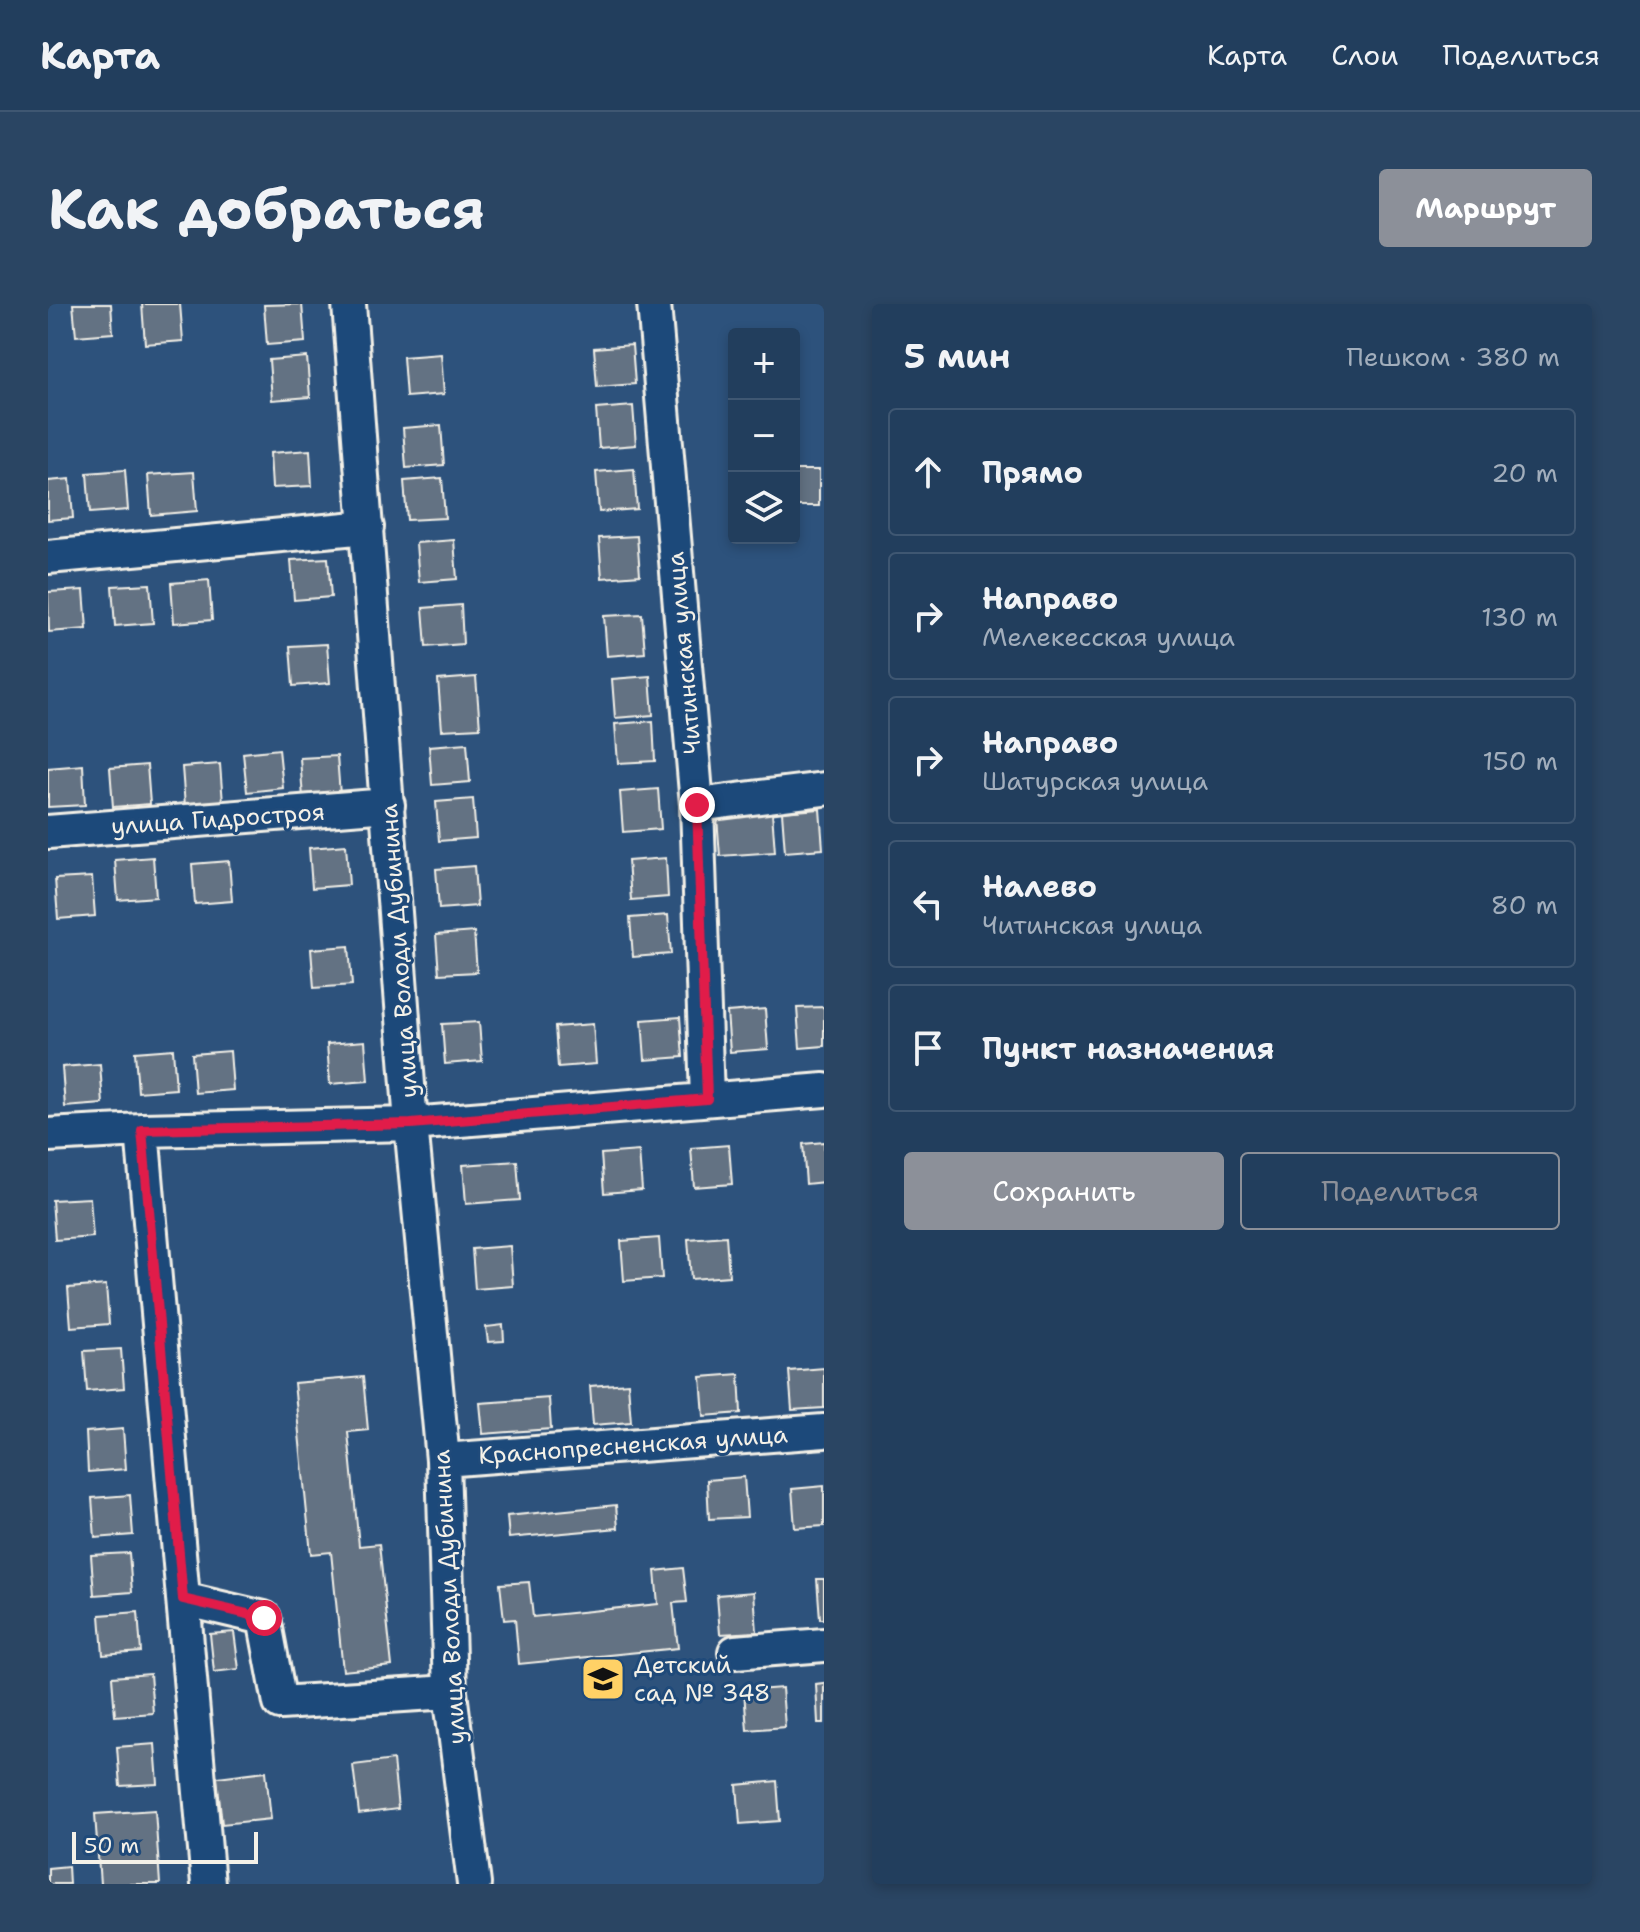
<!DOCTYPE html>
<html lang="ru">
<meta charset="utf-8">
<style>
body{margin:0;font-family:"Shantell Sans",sans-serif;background:#2a4563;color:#f1f3f6}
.controls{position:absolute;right:24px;top:24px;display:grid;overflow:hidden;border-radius:8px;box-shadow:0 4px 12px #0003}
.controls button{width:72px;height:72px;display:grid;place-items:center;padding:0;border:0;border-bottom:2px solid #3f5772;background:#223e5d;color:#f1f3f6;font:40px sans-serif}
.scale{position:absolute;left:24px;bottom:20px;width:186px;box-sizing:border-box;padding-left:8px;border:4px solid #f4f1e8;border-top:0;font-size:22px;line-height:28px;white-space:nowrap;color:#f4f1e8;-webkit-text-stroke:6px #1f4a7a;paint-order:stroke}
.stop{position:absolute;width:24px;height:24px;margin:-18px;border:6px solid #e11d48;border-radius:50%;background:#fff}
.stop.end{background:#e11d48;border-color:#fff;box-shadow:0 2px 8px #0008}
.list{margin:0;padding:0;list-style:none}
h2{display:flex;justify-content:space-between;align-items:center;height:104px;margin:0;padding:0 32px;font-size:34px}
h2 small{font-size:26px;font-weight:400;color:#a2aebc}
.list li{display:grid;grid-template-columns:52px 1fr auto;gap:24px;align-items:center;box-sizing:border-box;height:128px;margin:0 16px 16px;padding:0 16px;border:2px solid #3f5772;border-radius:8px}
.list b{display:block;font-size:30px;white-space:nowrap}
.list p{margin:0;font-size:26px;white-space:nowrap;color:#a2aebc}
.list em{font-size:26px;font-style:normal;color:#a2aebc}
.actions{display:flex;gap:16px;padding:24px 32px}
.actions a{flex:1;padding:18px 0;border:2px solid #8c9099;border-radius:8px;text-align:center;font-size:28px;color:#8c9099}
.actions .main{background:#8c9099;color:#fff}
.icon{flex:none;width:44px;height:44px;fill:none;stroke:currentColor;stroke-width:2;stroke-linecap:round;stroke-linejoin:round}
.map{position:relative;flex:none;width:776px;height:1580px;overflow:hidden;border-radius:8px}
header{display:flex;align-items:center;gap:48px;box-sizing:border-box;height:112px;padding:0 40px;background:#223e5d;border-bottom:2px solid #3f5772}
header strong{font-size:38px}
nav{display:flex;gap:44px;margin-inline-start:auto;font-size:28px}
.intro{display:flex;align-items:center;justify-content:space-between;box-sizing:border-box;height:192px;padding:0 48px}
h1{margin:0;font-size:56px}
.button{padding:20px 36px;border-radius:8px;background:#8c9099;color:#fff;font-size:28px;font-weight:700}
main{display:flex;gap:48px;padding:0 48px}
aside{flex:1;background:#223e5d;border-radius:8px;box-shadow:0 4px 12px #0003}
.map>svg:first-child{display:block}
.building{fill:#647283;stroke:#f4f1e8;stroke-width:2}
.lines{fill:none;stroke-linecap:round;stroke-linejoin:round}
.minor-casing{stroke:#f4f1e8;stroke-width:38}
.minor{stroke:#1f4a7a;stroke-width:32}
.route{stroke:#e11d48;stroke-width:10}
.labels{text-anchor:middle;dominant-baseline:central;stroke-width:6;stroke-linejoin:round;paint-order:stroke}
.street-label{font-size:24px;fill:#f4f1e8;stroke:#1f4a7a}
.poi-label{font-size:24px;fill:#f4f1e8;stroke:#1f4a7a;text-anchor:start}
</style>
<header>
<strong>Карта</strong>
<nav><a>Карта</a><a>Слои</a><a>Поделиться</a></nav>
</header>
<div class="intro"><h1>Как добраться</h1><a class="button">Маршрут</a></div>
<main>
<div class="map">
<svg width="776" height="1580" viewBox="0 0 776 1580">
<rect width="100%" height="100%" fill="#2d527c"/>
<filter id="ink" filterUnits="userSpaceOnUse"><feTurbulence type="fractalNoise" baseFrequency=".0125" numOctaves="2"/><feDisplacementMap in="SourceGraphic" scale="16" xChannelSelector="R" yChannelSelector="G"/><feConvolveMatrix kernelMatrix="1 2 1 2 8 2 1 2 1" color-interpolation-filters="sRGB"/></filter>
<g filter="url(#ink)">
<path class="building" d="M25 0H63L65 29 28 32Z
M94 0H132L135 37 97 40Z
M254 0 257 38 219 41 216 1Z
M584 41 587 80 549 83 546 44Z
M393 50 396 90 358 93 355 53Z
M259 53 262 93 224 96 221 56Z
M585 102 588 141 551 144 548 105Z
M393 121 396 161 358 164 355 124Z
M262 146 264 182 224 184 222 149Z
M586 165 589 205 551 208 548 168Z
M77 166 80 206 42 209 39 169Z
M746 166H771V202H746Z
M146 168 149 207 103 211 100 171Z
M394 174 397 214 359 216 356 177Z
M22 175 25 214 0 216V177Z
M589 232 592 271 554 274 551 234Z
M406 236 409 275 371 278 368 239Z
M280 254 283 293 246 296 243 256Z
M161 276 164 316 126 319 123 279Z
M102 280 105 319 67 322 64 282Z
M36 286 39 325 1 328 0 288Z
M413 301 415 340 378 343 375 304Z
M594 310 597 349 559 352 556 312Z
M279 340 282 379 245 382 242 342Z
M602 372 605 411 567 414 564 375Z
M428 373 432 424 394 426 390 376Z
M605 417 607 457 570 459 567 420Z
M419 439 422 478 384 481 381 442Z
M231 445 235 484 199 488 195 449Z
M289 452 292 491 255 494 252 454Z
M172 460 175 499 137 502 134 463Z
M35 461 37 501 0 503V464Z
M99 461 102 500 65 503 62 464Z
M610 485 613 525 575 528 572 488Z
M425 495 428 534 391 537 388 498Z
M772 505 775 545 737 548 734 508Z
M724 508 727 548 672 552 669 513Z
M298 541 301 581 264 584 261 544Z
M105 553 108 593 70 596 67 556Z
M618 554 620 593 583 596 580 557Z
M181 557 184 597 147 600 144 560Z
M426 562 429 602 391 605 388 565Z
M44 573 47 612 10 615 7 575Z
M620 611 623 650 585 653 582 614Z
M426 628 429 668 391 670 388 631Z
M301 642 304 681 266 684 263 645Z
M776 703V742L752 744 749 704Z
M717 705 720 745 682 748 679 708Z
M632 713 635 753 597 756 594 716Z
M431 718 434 757 397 760 394 720Z
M545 720 548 760 510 763 507 723Z
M317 737 320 777 282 780 279 740Z
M125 745 128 785 90 788 87 748Z
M182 747 185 786 147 789 144 750Z
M52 760 55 800 17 803 14 763Z
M776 838V878L758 880 755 840Z
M681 841 684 880 646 883 643 844Z
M591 847 594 886 556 889 553 850Z
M469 857 472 896 418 900 415 861Z
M42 894 45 933 7 936 4 896Z
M678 932 681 972 643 975 640 935Z
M611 934 614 974 576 977 573 937Z
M462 942 465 982 427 985 424 945Z
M58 981 61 1020 23 1023 20 984Z
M455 1021 456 1037 440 1038 438 1023Z
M73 1045 76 1084 39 1087 36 1047Z
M776 1064V1104L744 1106 741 1067Z
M691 1070 693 1109 656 1112 653 1073Z
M315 1073 320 1126 300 1128 311 1242 331 1240 344 1362 295 1367 283 1248 263 1250 246 1079Z
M580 1079 583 1118 545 1121 542 1082Z
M501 1094 503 1125 435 1130 432 1099Z
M75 1125 78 1165 40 1168 38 1128Z
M696 1173 699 1213 661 1215 659 1176Z
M776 1182V1222L747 1224 744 1185Z
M82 1191 85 1231 47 1234 44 1194Z
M568 1201 570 1224 461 1234 459 1212Z
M81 1249 84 1288 46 1291 43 1251Z
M635 1264 639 1298 625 1299 630 1344 471 1360 467 1315 456 1316 452 1280 481 1278 485 1313 610 1300 607 1267Z
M769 1275H776V1315H772Z
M706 1288 709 1328 672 1330 669 1291Z
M90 1308 93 1348 55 1351 52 1311Z
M186 1328 191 1365 166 1368 162 1330Z
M102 1370 105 1409 67 1412 64 1373Z
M776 1379V1419H770L768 1380Z
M734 1384 737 1423 699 1426 696 1387Z
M107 1440 110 1480 72 1482 69 1443Z
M345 1456 350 1505 311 1510 305 1461Z
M218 1467 223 1515 174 1520 169 1473Z
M729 1477 732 1517 692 1520 689 1481Z
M107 1506 112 1580H52L47 1510Z
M20 1562 21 1580H0V1564Z"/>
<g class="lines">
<g class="minor-casing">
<path id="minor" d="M301 0 363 820 395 1156 402 1388 426 1580
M606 0 649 501 659 795
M0 253 319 223
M649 501 776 485
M0 528 340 501
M94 826 160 1580
M0 831 94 826 363 820 776 786
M395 1156 776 1127
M135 1295 216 1314 232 1399 402 1388
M687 1348 776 1341"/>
</g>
<use href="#minor" class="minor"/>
</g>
</g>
<g class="lines" filter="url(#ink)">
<path class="route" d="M216 1314 135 1295 94 826 363 820 659 795 649 501"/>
</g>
<defs>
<g id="school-square" transform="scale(2.3)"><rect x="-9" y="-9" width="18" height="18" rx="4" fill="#ffd166" stroke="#1f4a7a"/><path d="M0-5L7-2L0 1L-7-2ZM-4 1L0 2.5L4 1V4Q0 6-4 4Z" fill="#111"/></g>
</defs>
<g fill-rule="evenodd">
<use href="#school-square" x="555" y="1375"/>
</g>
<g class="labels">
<g class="street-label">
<text transform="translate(636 349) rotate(-95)">Читинская улица</text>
<text transform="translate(170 515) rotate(-4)">улица Гидростроя</text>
<text transform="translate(351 647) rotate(-94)">улица Володи Дубинина</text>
<text transform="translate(585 1141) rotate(-4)">Краснопресненская улица</text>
<text transform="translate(401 1293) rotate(-93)">улица Володи Дубинина</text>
</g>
<g class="poi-label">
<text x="586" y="1361">Детский<tspan x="586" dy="28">сад № 348</tspan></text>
</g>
</g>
</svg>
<div class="controls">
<button>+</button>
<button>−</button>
<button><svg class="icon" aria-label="layers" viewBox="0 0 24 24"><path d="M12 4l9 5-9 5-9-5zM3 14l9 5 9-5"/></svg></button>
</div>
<div class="scale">50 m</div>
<div class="stop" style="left:216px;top:1314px"></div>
<div class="stop end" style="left:649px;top:501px"></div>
</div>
<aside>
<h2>5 мин<small>Пешком · 380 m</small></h2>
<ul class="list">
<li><svg class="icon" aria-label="ahead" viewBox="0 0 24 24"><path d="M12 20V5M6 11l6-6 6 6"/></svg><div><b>Прямо</b></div><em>20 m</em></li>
<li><svg class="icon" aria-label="right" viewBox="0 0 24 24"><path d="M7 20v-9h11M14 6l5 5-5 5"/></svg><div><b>Направо</b><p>Мелекесская улица</p></div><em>130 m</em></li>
<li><svg class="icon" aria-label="right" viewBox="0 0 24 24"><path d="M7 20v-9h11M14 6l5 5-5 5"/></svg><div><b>Направо</b><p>Шатурская улица</p></div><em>150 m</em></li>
<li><svg class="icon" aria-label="left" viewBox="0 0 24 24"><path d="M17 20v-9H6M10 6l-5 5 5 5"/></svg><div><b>Налево</b><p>Читинская улица</p></div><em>80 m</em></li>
<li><svg class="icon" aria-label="arrive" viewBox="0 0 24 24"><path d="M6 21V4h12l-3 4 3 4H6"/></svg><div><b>Пункт назначения</b></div></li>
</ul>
<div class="actions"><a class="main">Сохранить</a><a>Поделиться</a></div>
</aside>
</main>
